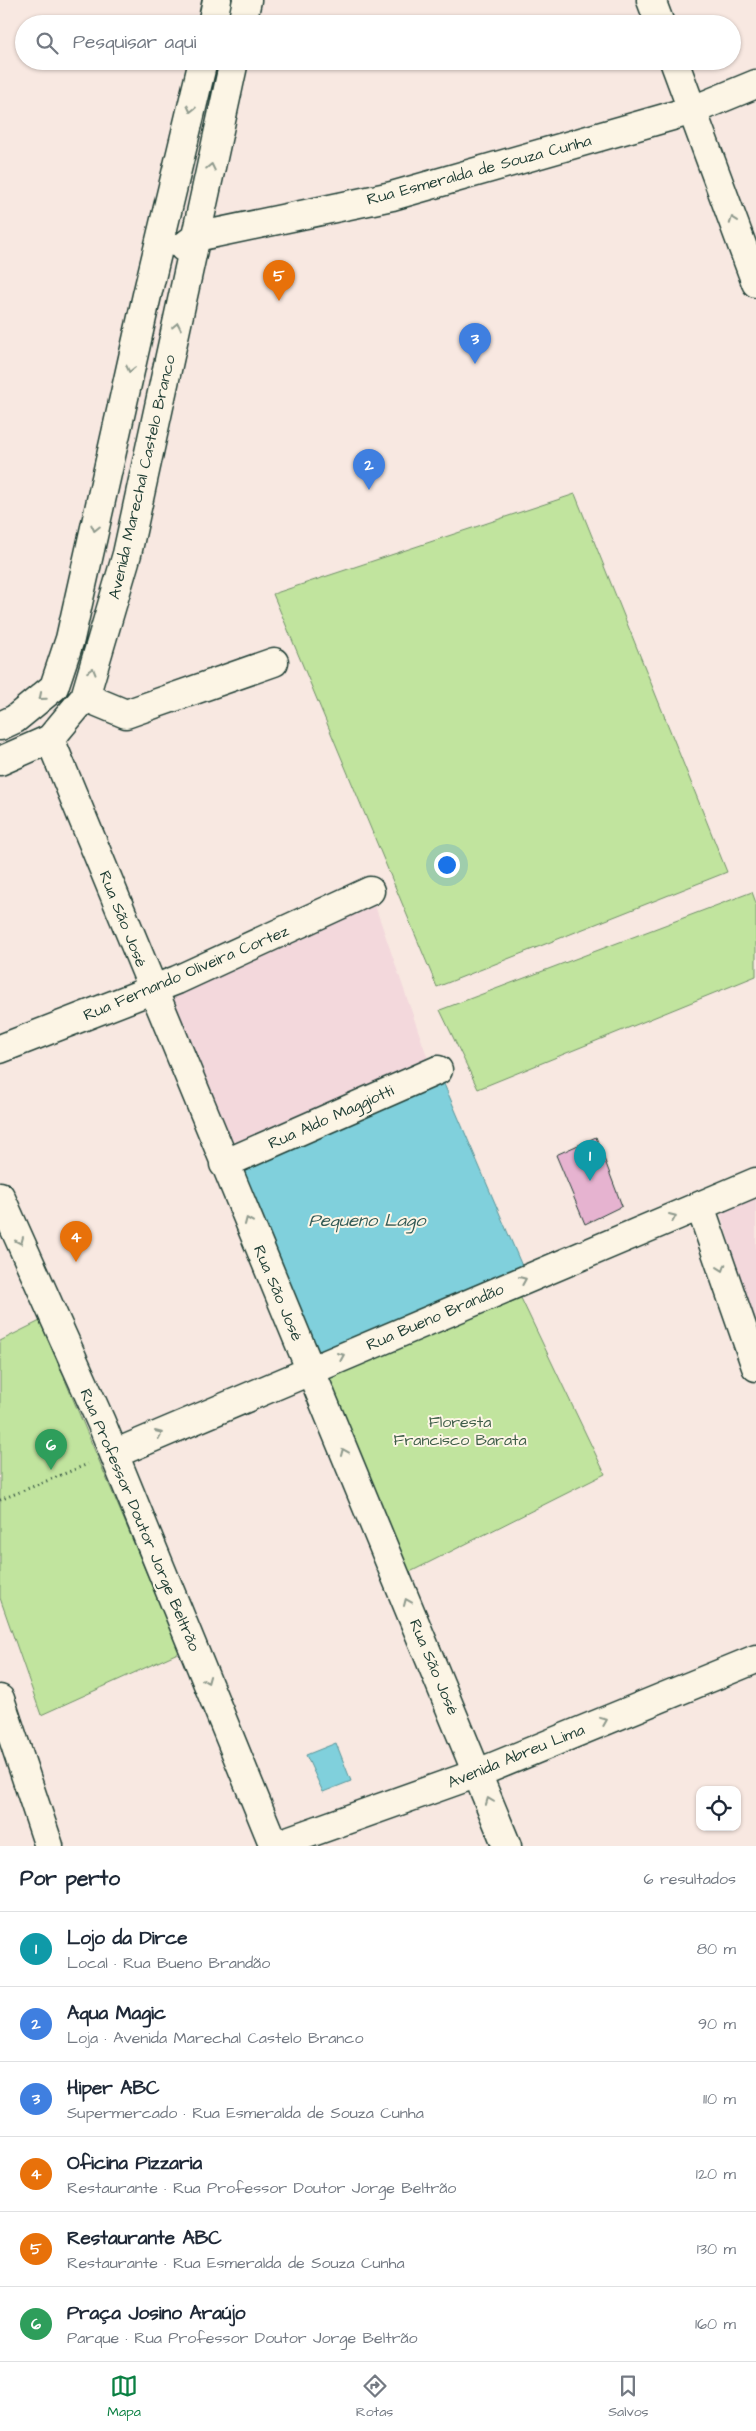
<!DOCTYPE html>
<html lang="pt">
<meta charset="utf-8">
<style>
body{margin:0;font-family:"Architects Daughter",sans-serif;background:#f6f6f7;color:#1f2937}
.controls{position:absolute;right:15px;bottom:15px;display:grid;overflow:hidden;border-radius:10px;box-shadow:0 1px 4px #0004}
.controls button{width:45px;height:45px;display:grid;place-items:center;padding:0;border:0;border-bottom:1px solid #e0e1e3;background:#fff;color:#1f2937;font:25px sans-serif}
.you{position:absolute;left:446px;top:864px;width:18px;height:18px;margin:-12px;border:4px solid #fff;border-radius:50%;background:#1a73e8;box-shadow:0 0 0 8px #1a73e833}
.badge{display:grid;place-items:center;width:32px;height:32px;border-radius:50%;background:#0b8043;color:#fff;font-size:16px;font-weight:700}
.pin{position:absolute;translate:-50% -41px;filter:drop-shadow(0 1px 2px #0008)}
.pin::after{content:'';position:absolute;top:26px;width:18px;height:15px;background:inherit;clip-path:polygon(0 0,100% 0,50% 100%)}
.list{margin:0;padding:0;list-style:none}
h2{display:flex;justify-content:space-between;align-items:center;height:65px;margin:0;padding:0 20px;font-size:21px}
h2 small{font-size:16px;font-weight:400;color:#747a83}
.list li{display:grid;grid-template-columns:32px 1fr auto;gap:15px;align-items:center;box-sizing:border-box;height:75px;padding:0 20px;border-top:1px solid #e0e1e3}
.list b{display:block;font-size:19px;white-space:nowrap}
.list p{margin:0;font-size:16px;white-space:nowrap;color:#747a83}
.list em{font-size:16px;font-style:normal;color:#747a83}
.icon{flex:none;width:28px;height:28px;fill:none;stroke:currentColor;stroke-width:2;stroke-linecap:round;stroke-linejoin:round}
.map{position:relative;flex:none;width:756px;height:1846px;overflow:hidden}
.search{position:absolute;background:#fff;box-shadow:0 1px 4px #0004;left:15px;right:15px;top:15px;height:55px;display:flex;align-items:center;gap:12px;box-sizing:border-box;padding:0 18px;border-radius:28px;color:#747a83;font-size:19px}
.sheet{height:515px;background:#fff}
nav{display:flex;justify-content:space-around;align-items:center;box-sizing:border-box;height:70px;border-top:1px solid #e0e1e3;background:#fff;font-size:14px;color:#747a83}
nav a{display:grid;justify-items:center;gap:2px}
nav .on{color:#0b8043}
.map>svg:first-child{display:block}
.built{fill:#f3d8dc}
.green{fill:#c1e49e;stroke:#709069}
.water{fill:#80d0dc;stroke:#599599}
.building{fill:#e6b3d0;stroke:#1f3d34}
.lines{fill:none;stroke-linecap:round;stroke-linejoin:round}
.minor-casing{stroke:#1f3d34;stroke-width:31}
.tertiary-casing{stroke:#1f3d34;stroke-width:31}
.secondary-casing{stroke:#1f3d34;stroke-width:31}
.path{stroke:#1f3d34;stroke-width:3;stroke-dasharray:1 4;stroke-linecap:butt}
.minor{stroke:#fcf5e5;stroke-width:28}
.tertiary{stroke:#fcf5e5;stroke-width:28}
.secondary{stroke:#fcf5e5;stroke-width:28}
.oneway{stroke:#8e998c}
.labels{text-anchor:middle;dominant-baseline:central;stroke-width:4;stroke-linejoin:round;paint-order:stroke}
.street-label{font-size:16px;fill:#1f3d34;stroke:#fcf5e5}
.park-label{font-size:16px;fill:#3f5e49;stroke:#fcf5e5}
.water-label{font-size:18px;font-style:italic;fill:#325a56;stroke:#fcf5e5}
</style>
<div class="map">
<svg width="756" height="1846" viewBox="0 0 756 1846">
<rect width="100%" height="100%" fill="#f8e8e1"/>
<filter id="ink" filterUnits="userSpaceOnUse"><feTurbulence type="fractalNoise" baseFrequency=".02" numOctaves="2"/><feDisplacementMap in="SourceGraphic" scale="10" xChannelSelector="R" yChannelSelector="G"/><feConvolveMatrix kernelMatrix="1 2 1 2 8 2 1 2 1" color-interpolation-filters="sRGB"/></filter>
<g filter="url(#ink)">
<path class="built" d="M370 891 428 1059 230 1149 152 990Z
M756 1197V1329L720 1212Z"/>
<path class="green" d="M575 494 727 872 437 987 273 594Z
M752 892 756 903V976L478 1089 440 1010Z
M520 1296 605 1474 408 1573 322 1375Z
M40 1321 180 1652 41 1715 0 1598V1341Z"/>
<path class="water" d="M438 1070 522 1266 310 1369 224 1164Z
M336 1743 351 1781 323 1792 306 1755Z"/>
<path class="building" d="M596 1137 622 1206 585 1224 556 1155Z"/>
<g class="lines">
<g class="minor-casing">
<path id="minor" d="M651 0 660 24
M674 61 756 283
M85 697 126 714 274 662
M50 739 507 1846
M0 1049 177 980 370 891
M224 1164 438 1070
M0 1196 101 1422 274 1846
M700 1206 756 1367
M114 1454 756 1182"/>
</g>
<g class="tertiary-casing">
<path id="tertiary" d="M212 24 217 0
M242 24 247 0
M183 247 196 237 392 196 693 110 756 84
M0 726 15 719 54 687 70 639 147 295 203 61
M0 761 50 739 85 697 127 554 234 61
M273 1846 478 1773 756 1659"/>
</g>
<g class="secondary-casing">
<path id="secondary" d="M0 1699 49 1846"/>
</g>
<path class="path" d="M0 1500 88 1464"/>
<use href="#minor" class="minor"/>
<use href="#tertiary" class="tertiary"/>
<use href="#secondary" class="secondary"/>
</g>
<defs><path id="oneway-chevron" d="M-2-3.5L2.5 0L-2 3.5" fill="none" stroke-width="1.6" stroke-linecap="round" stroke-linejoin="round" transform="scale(1.25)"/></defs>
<g class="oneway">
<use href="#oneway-chevron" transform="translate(191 109) rotate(103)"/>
<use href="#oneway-chevron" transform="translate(211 167) rotate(-78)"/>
<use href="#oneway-chevron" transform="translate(733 220) rotate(-110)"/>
<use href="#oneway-chevron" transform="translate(177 326) rotate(-78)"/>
<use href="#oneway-chevron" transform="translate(130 369) rotate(103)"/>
<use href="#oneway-chevron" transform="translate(95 528) rotate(103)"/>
<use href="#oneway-chevron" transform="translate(92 671) rotate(-74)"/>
<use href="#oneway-chevron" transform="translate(42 697) rotate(140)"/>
<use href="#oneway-chevron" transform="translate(673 1217) rotate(-23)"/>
<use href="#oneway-chevron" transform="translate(248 1221) rotate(-113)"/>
<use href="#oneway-chevron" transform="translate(20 1241) rotate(66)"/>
<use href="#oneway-chevron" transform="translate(722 1268) rotate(71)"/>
<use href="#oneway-chevron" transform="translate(523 1280) rotate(-23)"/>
<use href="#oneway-chevron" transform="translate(341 1356) rotate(-23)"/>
<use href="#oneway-chevron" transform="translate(159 1434) rotate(-23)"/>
<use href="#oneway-chevron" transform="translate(344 1452) rotate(-113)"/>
<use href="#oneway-chevron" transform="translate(407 1602) rotate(-113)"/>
<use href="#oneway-chevron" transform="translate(207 1680) rotate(68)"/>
<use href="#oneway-chevron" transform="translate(604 1721) rotate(-22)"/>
<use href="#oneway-chevron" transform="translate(489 1801) rotate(-111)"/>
</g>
</g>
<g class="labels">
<g class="street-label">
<text transform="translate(479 170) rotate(-15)">Rua Esmeralda de Souza Cunha</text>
<text transform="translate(142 477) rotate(-77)">Avenida Marechal Castelo Branco</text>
<text transform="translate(123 919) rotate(68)">Rua São José</text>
<text transform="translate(186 973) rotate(-23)">Rua Fernando Oliveira Cortez</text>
<text transform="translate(331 1117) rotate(-24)">Rua Aldo Maggiotti</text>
<text transform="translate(278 1293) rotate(67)">Rua São José</text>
<text transform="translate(435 1317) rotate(-23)">Rua Bueno Brandão</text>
<text transform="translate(140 1520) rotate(67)">Rua Professor Doutor Jorge Beltrão</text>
<text transform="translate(434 1667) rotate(67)">Rua São José</text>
<text transform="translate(516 1756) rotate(-22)">Avenida Abreu Lima</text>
</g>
<g class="park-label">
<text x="460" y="1422">Floresta<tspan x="460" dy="18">Francisco Barata</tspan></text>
</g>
<g class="water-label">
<text x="367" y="1220">Pequeno Lago</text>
</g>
</g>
</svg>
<div class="controls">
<button><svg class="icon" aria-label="locate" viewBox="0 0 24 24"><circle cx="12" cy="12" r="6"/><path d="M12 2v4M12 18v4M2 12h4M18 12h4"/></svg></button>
</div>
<div class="you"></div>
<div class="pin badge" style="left:590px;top:1181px;background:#0f9aa8">1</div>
<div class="pin badge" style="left:369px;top:490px;background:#3f7fe0">2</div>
<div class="pin badge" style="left:475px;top:364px;background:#3f7fe0">3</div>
<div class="pin badge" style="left:76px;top:1262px;background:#e8710a">4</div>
<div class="pin badge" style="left:279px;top:301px;background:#e8710a">5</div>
<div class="pin badge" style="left:51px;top:1470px;background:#2e9e5b">6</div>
<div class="search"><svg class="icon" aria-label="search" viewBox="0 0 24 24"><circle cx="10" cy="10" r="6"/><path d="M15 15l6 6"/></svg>Pesquisar aqui</div>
</div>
<section class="sheet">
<h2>Por perto<small>6 resultados</small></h2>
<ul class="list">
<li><span class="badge" style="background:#0f9aa8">1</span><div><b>Lojo da Dirce</b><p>Local · Rua Bueno Brandão</p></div><em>80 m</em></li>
<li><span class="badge" style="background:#3f7fe0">2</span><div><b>Aqua Magic</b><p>Loja · Avenida Marechal Castelo Branco</p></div><em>90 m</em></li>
<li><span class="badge" style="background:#3f7fe0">3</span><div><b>Hiper ABC</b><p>Supermercado · Rua Esmeralda de Souza Cunha</p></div><em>110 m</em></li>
<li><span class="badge" style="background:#e8710a">4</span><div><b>Oficina Pizzaria</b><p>Restaurante · Rua Professor Doutor Jorge Beltrão</p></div><em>120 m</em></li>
<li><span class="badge" style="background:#e8710a">5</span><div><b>Restaurante ABC</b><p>Restaurante · Rua Esmeralda de Souza Cunha</p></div><em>130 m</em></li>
<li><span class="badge" style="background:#2e9e5b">6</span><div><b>Praça Josino Araújo</b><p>Parque · Rua Professor Doutor Jorge Beltrão</p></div><em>160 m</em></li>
</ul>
</section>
<nav>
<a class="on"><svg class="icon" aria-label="map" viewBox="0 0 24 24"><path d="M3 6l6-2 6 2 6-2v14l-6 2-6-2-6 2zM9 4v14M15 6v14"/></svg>Mapa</a>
<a><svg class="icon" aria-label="directions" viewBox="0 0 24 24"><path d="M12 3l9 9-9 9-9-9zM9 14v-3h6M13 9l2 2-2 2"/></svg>Rotas</a>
<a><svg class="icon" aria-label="saved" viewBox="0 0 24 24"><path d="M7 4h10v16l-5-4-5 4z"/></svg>Salvos</a>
</nav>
